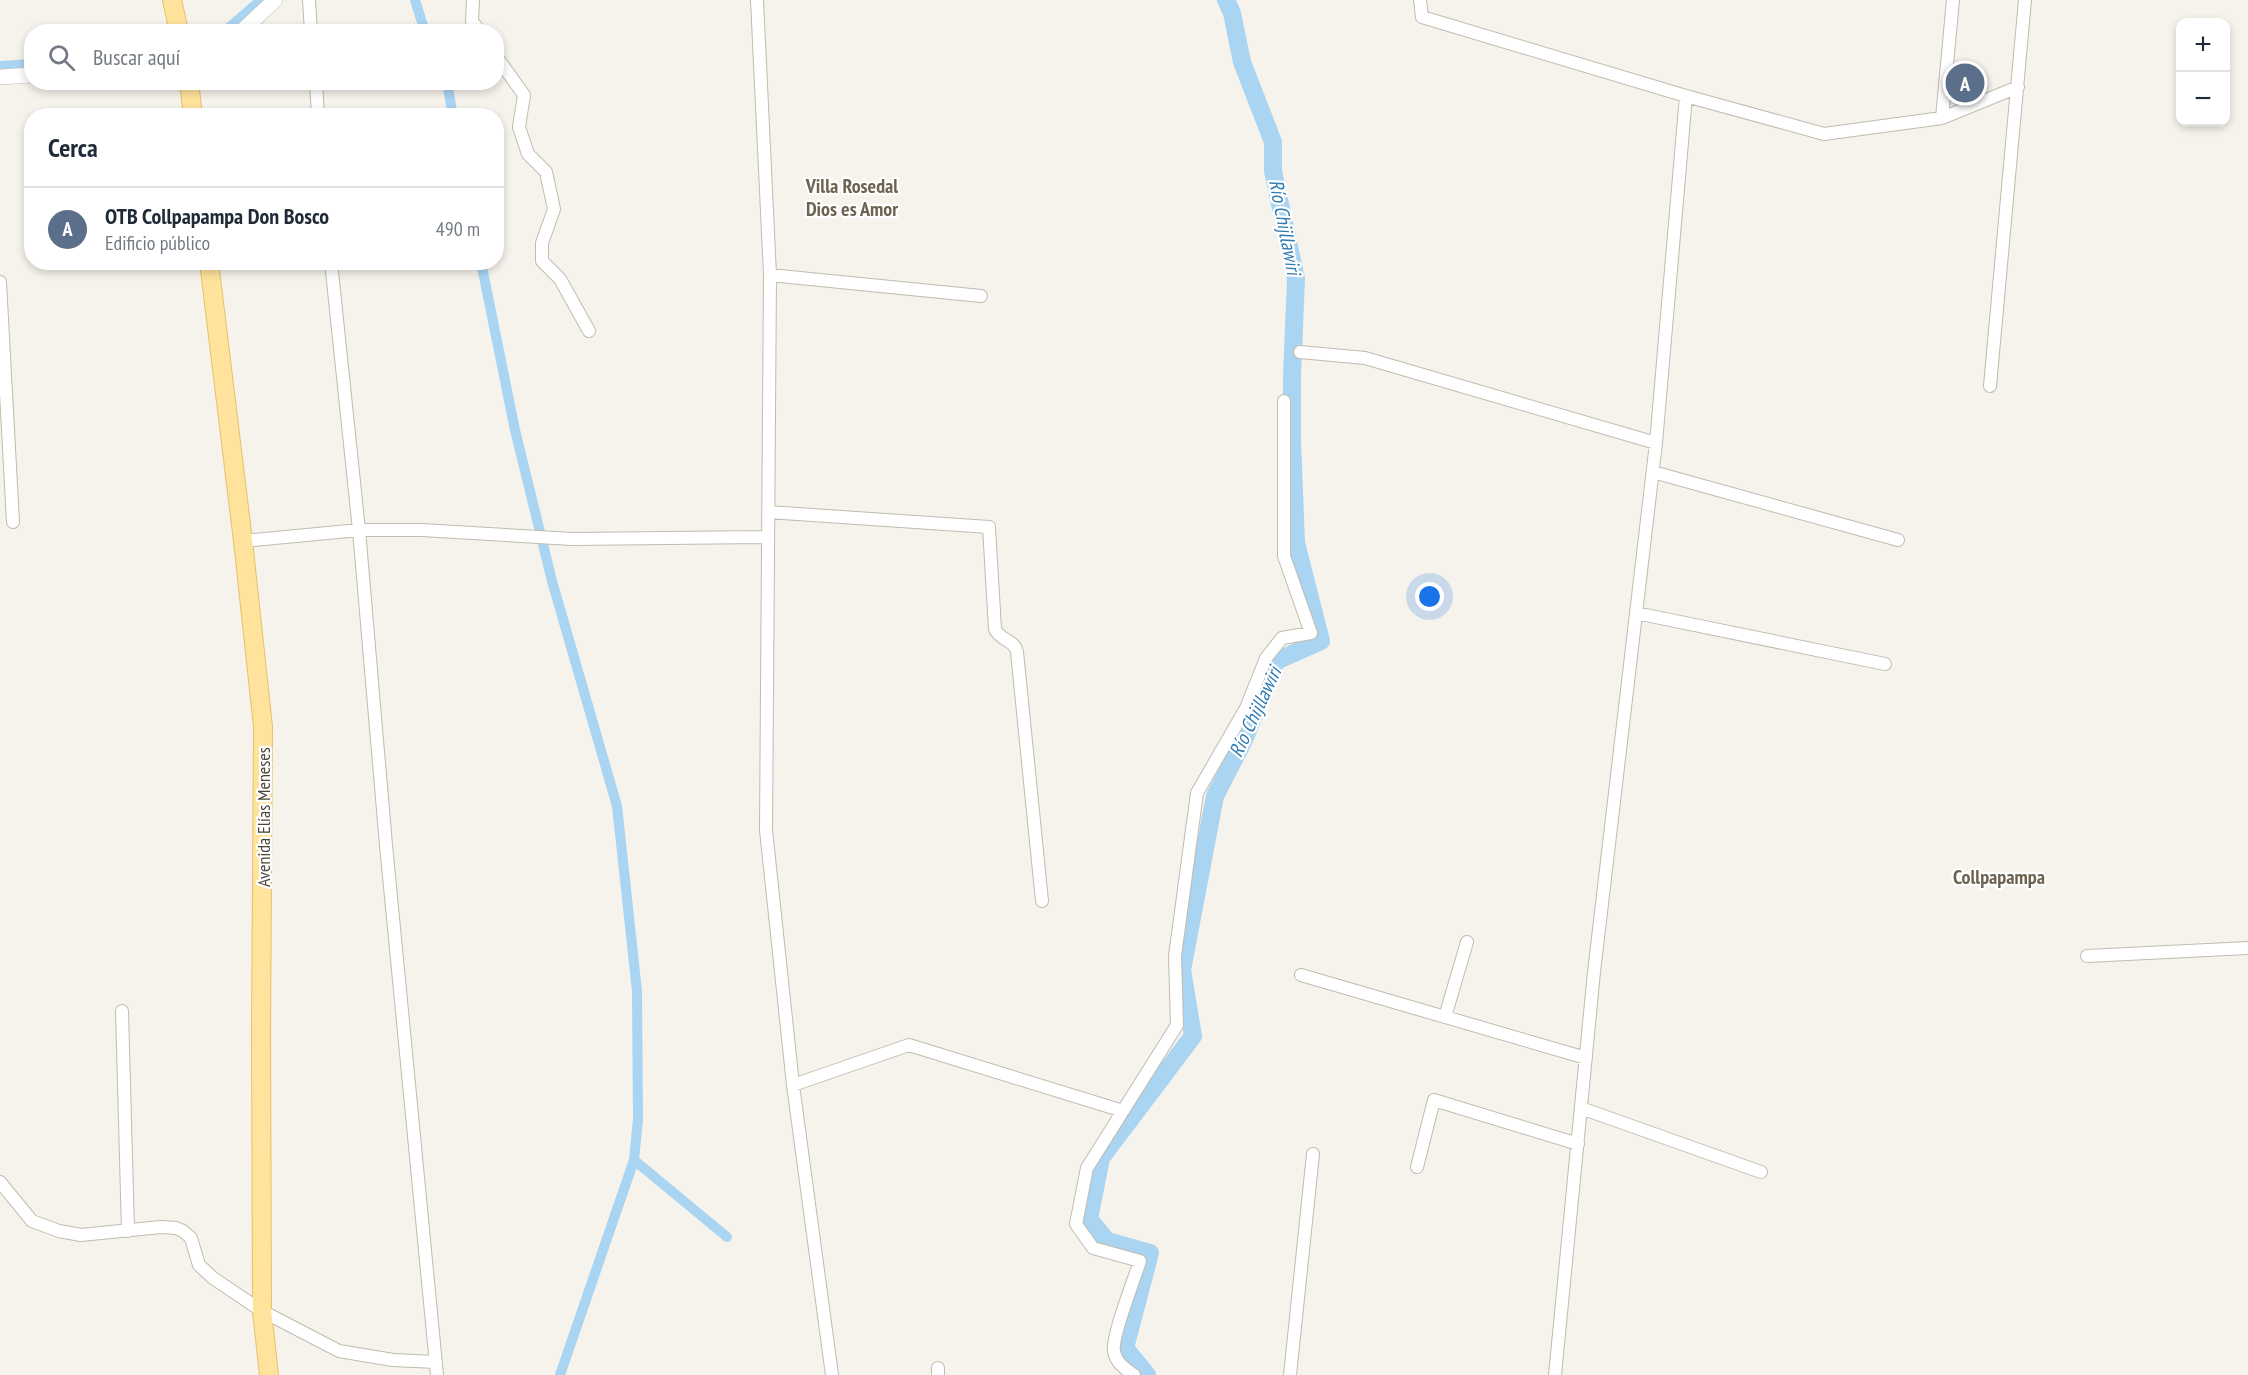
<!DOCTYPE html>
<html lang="es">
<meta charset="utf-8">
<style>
body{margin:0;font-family:"PT Sans Narrow",sans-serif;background:#f2f2f3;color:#1f2937}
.controls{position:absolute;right:18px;top:18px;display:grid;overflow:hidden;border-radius:12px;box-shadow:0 3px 9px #0003}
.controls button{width:54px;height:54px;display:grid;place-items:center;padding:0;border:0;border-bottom:2px solid #e0e1e3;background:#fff;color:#1f2937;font:30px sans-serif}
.you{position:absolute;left:1430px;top:597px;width:21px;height:21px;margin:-15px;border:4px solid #fff;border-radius:50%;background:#1a73e8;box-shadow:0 0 0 9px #1a73e833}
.badge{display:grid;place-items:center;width:39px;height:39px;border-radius:50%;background:#fc3f1d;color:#fff;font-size:20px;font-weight:700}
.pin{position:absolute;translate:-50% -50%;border:3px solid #fff;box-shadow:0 2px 6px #0006}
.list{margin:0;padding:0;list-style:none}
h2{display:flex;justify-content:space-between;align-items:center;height:78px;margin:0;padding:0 24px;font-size:26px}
h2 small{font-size:20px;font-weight:400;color:#747a83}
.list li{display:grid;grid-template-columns:39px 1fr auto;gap:18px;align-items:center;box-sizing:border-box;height:84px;padding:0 24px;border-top:2px solid #e0e1e3}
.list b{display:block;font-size:22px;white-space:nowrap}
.list p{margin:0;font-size:20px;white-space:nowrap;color:#747a83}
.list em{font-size:20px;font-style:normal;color:#747a83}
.icon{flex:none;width:33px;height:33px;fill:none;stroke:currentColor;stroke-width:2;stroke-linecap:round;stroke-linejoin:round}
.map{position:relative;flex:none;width:2248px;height:1375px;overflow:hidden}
.search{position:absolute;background:#fff;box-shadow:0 3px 9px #0003;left:24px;top:24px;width:480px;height:66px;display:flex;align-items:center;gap:15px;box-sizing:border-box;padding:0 21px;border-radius:24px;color:#747a83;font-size:22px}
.panel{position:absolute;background:#fff;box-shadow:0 3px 9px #0003;left:24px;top:108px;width:480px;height:162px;border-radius:24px}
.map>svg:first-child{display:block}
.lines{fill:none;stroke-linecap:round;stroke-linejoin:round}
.canal{stroke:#a9d4f2;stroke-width:10}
.river{stroke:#a9d4f2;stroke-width:18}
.minor-casing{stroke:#c2bbae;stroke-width:14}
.tertiary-casing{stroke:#c2bbae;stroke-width:16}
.primary-casing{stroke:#e6c16a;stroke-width:20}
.minor{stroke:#fff;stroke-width:12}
.tertiary{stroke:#fff;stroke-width:15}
.primary{stroke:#ffe39c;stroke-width:18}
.labels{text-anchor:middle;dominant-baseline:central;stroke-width:4.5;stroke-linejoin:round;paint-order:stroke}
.street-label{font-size:18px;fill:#4b4439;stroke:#fff}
.neighbourhood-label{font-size:20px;font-weight:bold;fill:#6e6250;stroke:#fff}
.water-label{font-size:20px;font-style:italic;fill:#2e7ab2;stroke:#fff}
</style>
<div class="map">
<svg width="2248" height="1375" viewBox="0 0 2248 1375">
<rect width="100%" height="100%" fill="#f6f3ec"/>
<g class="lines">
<path class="canal" d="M415 0 425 32
M224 32 261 0
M0 66 32 64
M447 82 453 116
M481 262 515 430 552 581 617 806 637 991 638 1119 634 1160 560 1375
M634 1160 727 1237"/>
<path class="river" d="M1147 1375 1125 1348 1150 1253 1107 1241 1089 1219 1101 1158 1193 1036 1182 970 1215 796 1244 740 1276 661 1321 641 1296 543 1292 440V376L1296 279 1273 171V142L1242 62 1232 13 1226 0"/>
<g class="minor-casing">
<path id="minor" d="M309 0 311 32
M473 0 472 21 480 32
M757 0 770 275 766 830 793 1085 832 1375
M1420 0 1422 17 1686 96 1824 134 1942 118 2018 87
M496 56 524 95 519 127 528 154 546 172 554 209 542 243V261L560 279 589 331
M316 82 318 116
M1942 118 1953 0
M331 262 359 530 386 845 437 1375
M770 275 981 296
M0 282 13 522
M1300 352 1365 358 1656 443
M1990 386 2025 0
M1653 472 1898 540
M768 512 989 527 995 629C1000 641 1014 639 1017 652L1042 901
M243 541 359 530H422L572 539 768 537
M1636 613 1885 664
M2087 956 2248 948
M1301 975 1586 1058
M122 1011 128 1231
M1445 1017 1467 942
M793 1085 909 1045 1123 1111
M1581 1108 1761 1172
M1417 1167 1434 1100 1578 1144
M0 1182 32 1221 59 1231 81 1235 161 1227 176 1228 183 1231 191 1238 199 1265 213 1278 262 1311 339 1351 393 1360 436 1362
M938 1368V1375
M1134 1375C1124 1368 1116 1363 1114 1351 1111 1338 1135 1277 1140 1261L1093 1248 1076 1224 1087 1168 1177 1025 1175 956 1197 793 1246 708 1266 658 1282 638 1311 633 1284 556V401
M1290 1375 1313 1154
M1555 1375 1594 972 1656 443 1686 96"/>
</g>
<g class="tertiary-casing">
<path id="tertiary" d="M241 32 275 0
M0 77 32 75"/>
</g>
<g class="primary-casing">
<path id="primary" d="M172 0 179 32
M189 82 193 116
M209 262 243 541 263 727 261 1032 262 1311 269 1375"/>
</g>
<use href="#minor" class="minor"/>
<use href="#tertiary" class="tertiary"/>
<use href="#primary" class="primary"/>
</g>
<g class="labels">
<g class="street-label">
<text transform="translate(263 817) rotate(-90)">Avenida Elías Meneses</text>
</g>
<g class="neighbourhood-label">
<text x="852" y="186">Villa Rosedal<tspan x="852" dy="23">Dios es Amor</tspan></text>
<text x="1999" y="877">Collpapampa</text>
</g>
<g class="water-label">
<text transform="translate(1285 227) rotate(79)">Río Chijllawiri</text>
<text transform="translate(1255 712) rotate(-65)">Río Chijllawiri</text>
</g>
</g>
</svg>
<div class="controls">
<button>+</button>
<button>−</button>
</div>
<div class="you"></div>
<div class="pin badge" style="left:1965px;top:83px;background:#5c6f8a">A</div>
<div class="search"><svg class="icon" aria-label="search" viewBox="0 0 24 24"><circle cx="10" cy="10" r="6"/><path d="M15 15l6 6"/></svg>Buscar aquí</div>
<section class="panel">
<h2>Cerca<small></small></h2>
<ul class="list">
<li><span class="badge" style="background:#5c6f8a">A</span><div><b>OTB Collpapampa Don Bosco</b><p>Edificio público</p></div><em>490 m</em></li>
</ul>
</section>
</div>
